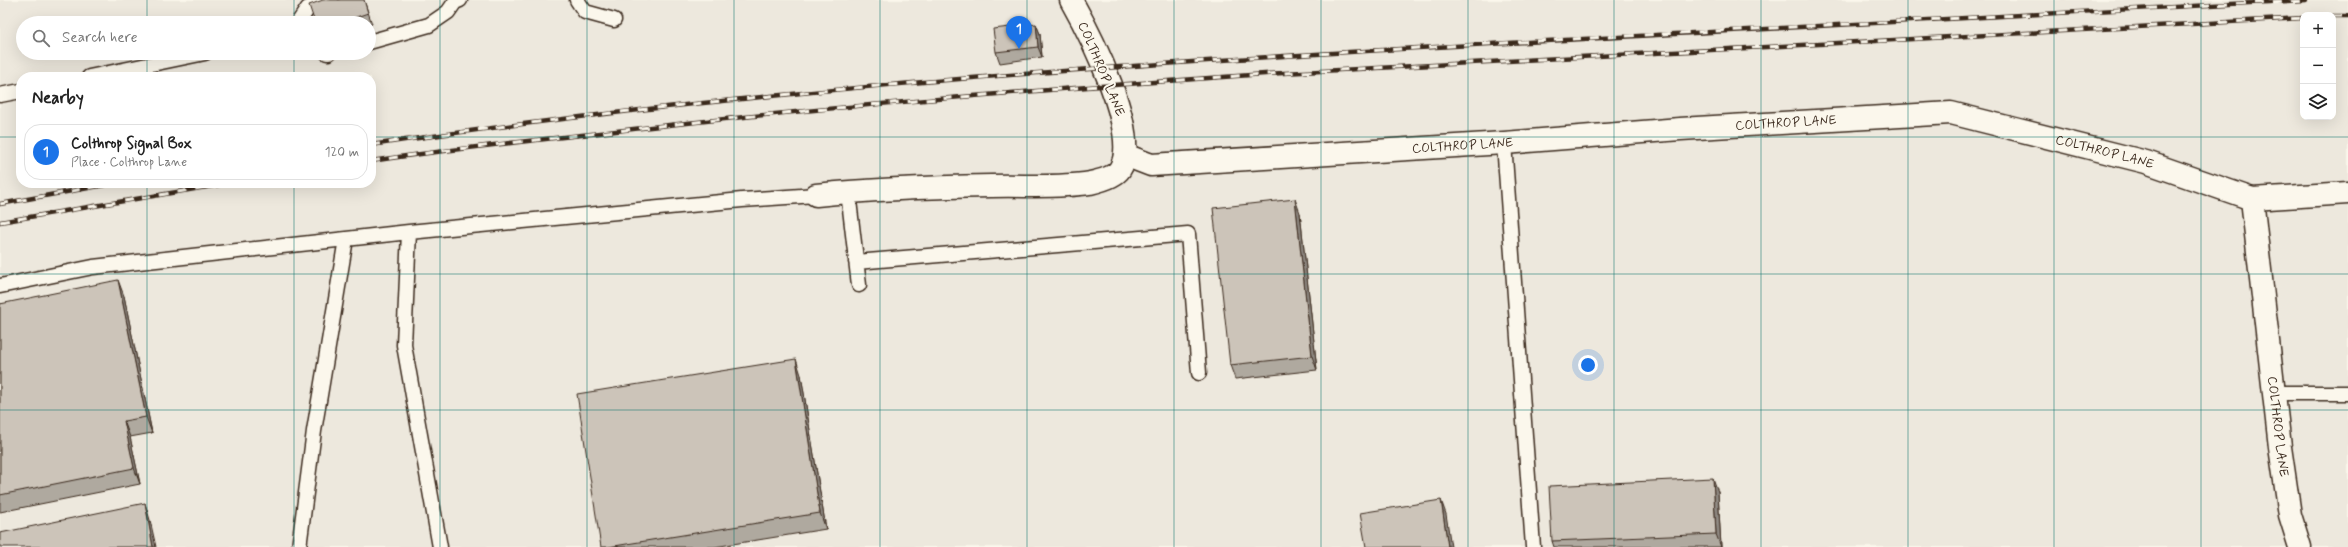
<!DOCTYPE html>
<meta charset="utf-8">
<style>
body{margin:0;font-family:Mynerve,sans-serif;background:#f2f2f2;color:#222}
.controls{position:absolute;right:12px;top:12px;display:grid;overflow:hidden;border-radius:8px;box-shadow:0 4px 16px #0002}
.controls button{width:36px;height:36px;display:grid;place-items:center;padding:0;border:0;border-bottom:1px solid #e0e0e0;background:#fff;color:#222;font:20px sans-serif}
.you{position:absolute;left:1588px;top:365px;width:14px;height:14px;margin:-10px;border:3px solid #fff;border-radius:50%;background:#1a73e8;box-shadow:0 0 0 6px #1a73e833}
.badge{display:grid;place-items:center;width:26px;height:26px;border-radius:50%;background:#1a73e8;color:#fff;font-size:13px;font-weight:700}
.pin{position:absolute;translate:-50% -33px;filter:drop-shadow(0 1px 2px #0008)}
.pin::after{content:'';position:absolute;top:21px;width:14px;height:12px;background:inherit;clip-path:polygon(0 0,100% 0,50% 100%)}
.list{margin:0;padding:0;list-style:none}
h2{display:flex;justify-content:space-between;align-items:center;height:52px;margin:0;padding:0 16px;font-size:17px}
h2 small{font-size:13px;font-weight:400;color:#767676}
.list li{display:grid;grid-template-columns:26px 1fr auto;gap:12px;align-items:center;box-sizing:border-box;height:56px;margin:0 8px 8px;padding:0 8px;border:1px solid #e0e0e0;border-radius:16px}
.list b{display:block;font-size:15px;white-space:nowrap}
.list p{margin:0;font-size:13px;white-space:nowrap;color:#767676}
.list em{font-size:13px;font-style:normal;color:#767676}
.icon{flex:none;width:22px;height:22px;fill:none;stroke:currentColor;stroke-width:2;stroke-linecap:round;stroke-linejoin:round}
.map{position:relative;flex:none;width:2348px;height:547px;overflow:hidden}
.search{position:absolute;background:#fff;box-shadow:0 4px 16px #0002;left:16px;top:16px;width:360px;height:44px;display:flex;align-items:center;gap:10px;box-sizing:border-box;padding:0 14px;border-radius:22px;color:#767676;font-size:15px}
.panel{position:absolute;background:#fff;box-shadow:0 4px 16px #0002;left:16px;top:72px;width:360px;height:116px;border-radius:16px}
.map>svg:first-child{display:block}
.built{fill:#ede8dd;fill-rule:evenodd}
.lines{fill:none;stroke-linecap:round;stroke-linejoin:round}
.service-casing{stroke:#3b2a1e;stroke-width:17}
.minor-casing{stroke:#3b2a1e;stroke-width:25}
.service{stroke:#fbf7ec;stroke-width:14}
.minor{stroke:#fbf7ec;stroke-width:22}
.rail-casing{stroke:#3b2a1e;stroke-width:4.5}
.rail{stroke:#fbf7ec;stroke-width:3;stroke-dasharray:9;stroke-linecap:butt}
.wall{fill:#afa99f;stroke:#3b2a1e}
.shaded-wall{fill:#8f8982;stroke:#3b2a1e}
.building{fill:#ccc4b9;stroke:#3b2a1e}
.grid{fill:none;stroke:#0f766e;stroke-width:1;stroke-opacity:0.55}
.labels{text-anchor:middle;dominant-baseline:central;stroke-width:4;stroke-linejoin:round;paint-order:stroke}
.street-label{font-size:13px;fill:#3b2a1e;stroke:#fbf7ec}
</style>
<div class="map">
<svg width="2348" height="547" viewBox="0 0 2348 547">
<rect width="100%" height="100%" fill="#fbf7ec"/>
<filter id="ink" filterUnits="userSpaceOnUse"><feTurbulence type="fractalNoise" baseFrequency=".025" numOctaves="2"/><feDisplacementMap in="SourceGraphic" scale="8" xChannelSelector="R" yChannelSelector="G"/><feConvolveMatrix kernelMatrix="1 2 1 2 8 2 1 2 1" color-interpolation-filters="sRGB"/></filter>
<g filter="url(#ink)">
<path class="built" d="M0 0H2348V547H0ZM2303 15H2333V117H2303ZM23 23H369V53H23ZM21 77H371V183H21Z"/>
<g class="lines">
<g class="service-casing">
<path id="service" d="M577 0 585 12 614 20
M298 23 308 8 331 0
M369 42 429 25 448 12 455 2 460 0
M327 53H329
M89 77 205 53
M0 95 21 91
M1504 143 1533 547
M848 192 859 285
M409 232 404 345 440 547
M856 262 1188 234 1199 373
M0 286 93 267 409 232 742 200 816 195
M2274 393H2348
M299 547 314 431 346 239"/>
</g>
<g class="minor-casing">
<g id="minor">
<path id="s1" d="M1125 155 1151 165 1504 143 1680 129 1951 113 2146 162 2252 199 2348 193"/>
<path d="M816 195C874 189 933 187 991 186 1024 185 1058 188 1090 183 1099 181 1115 177 1120 169 1142 135 1089 32 1071 0"/>
<path id="s2" d="M2252 199 2280 447 2290 515 2300 547"/>
</g>
</g>
<use href="#service" class="service"/>
<use href="#minor" class="minor"/>
<g class="rail-casing">
<path id="rail" d="M2333 16H2348
M371 145C712 94 1056 69 1400 49 1702 31 2004 16 2306 0
M371 161C444 150 517 142 591 134 815 107 1040 90 1265 74L2303 18
M0 204 116 183
M0 222 230 183"/>
</g>
<use href="#rail" class="rail"/>
</g>
<path class="wall" d="M364 0 372 24 369 25V23H315Z
M1036 24 1040 34 1042 57 1000 63 996 52Z
M1300 213 1317 370 1235 379 1230 365Z
M124 296 152 433 130 437 140 484 0 512V304Z
M801 375 826 529 714 547H601Z
M1718 492 1721 547H1554L1552 541Z"/>
<path class="shaded-wall" d="M1036 24 1040 34 1042 57 1038 47Z
M1295 199 1300 213 1317 370 1312 356Z
M118 280 124 296 152 433 146 417Z
M796 359 801 375 826 529 820 513Z
M124 421 130 437 140 484 134 468Z
M1713 478 1718 492 1721 547 1716 534Z
M1441 500 1446 514 1451 547H1448Z
M145 503 150 520 156 547H153Z"/>
<path class="building" d="M323 0H364L368 13 339 23H315L309 5Z
M1036 24 1038 47 996 52 993 29Z
M1295 199 1312 356 1230 365 1213 208Z
M118 280 146 417 124 421 134 468 0 495V304Z
M796 359 820 513 608 547H601L577 394Z
M1713 478 1716 534 1552 541 1549 486Z
M1441 500 1448 547H1366L1360 513Z
M145 503 153 547H0V533Z"/>
</g>
<path class="grid" d="M147 0V23M294 0V23M440 0V547M587 0V547M734 0V547M880 0V547M1027 0V547M1174 0V547M1321 0V547M1468 0V547M1614 0V547M1761 0V547M1908 0V547M2054 0V547M2201 0V547M147 53V77M294 53V77M0 137H21M371 137H2348M147 183V547M294 183V547M0 274H2348M0 410H2348"/>
<g class="labels">
<g class="street-label">
<text transform="translate(1101 69) rotate(67)">COLTHROP LANE</text>
<text stroke="none"><textPath href="#s1" startOffset="664">COLTHROP LANE</textPath></text>
<text stroke="none"><textPath href="#s1" startOffset="340">COLTHROP LANE</textPath></text>
<text stroke="none"><textPath href="#s1" startOffset="988">COLTHROP LANE</textPath></text>
<text stroke="none"><textPath href="#s2" startOffset="229">COLTHROP LANE</textPath></text>
</g>
</g>
</svg>
<div class="controls">
<button>+</button>
<button>−</button>
<button><svg class="icon" aria-label="layers" viewBox="0 0 24 24"><path d="M12 4l9 5-9 5-9-5zM3 14l9 5 9-5"/></svg></button>
</div>
<div class="you"></div>
<div class="pin badge" style="left:1019px;top:49px">1</div>
<div class="search"><svg class="icon" aria-label="search" viewBox="0 0 24 24"><circle cx="10" cy="10" r="6"/><path d="M15 15l6 6"/></svg>Search here</div>
<section class="panel">
<h2>Nearby<small></small></h2>
<ul class="list">
<li><span class="badge">1</span><div><b>Colthrop Signal Box</b><p>Place · Colthrop Lane</p></div><em>120 m</em></li>
</ul>
</section>
</div>
